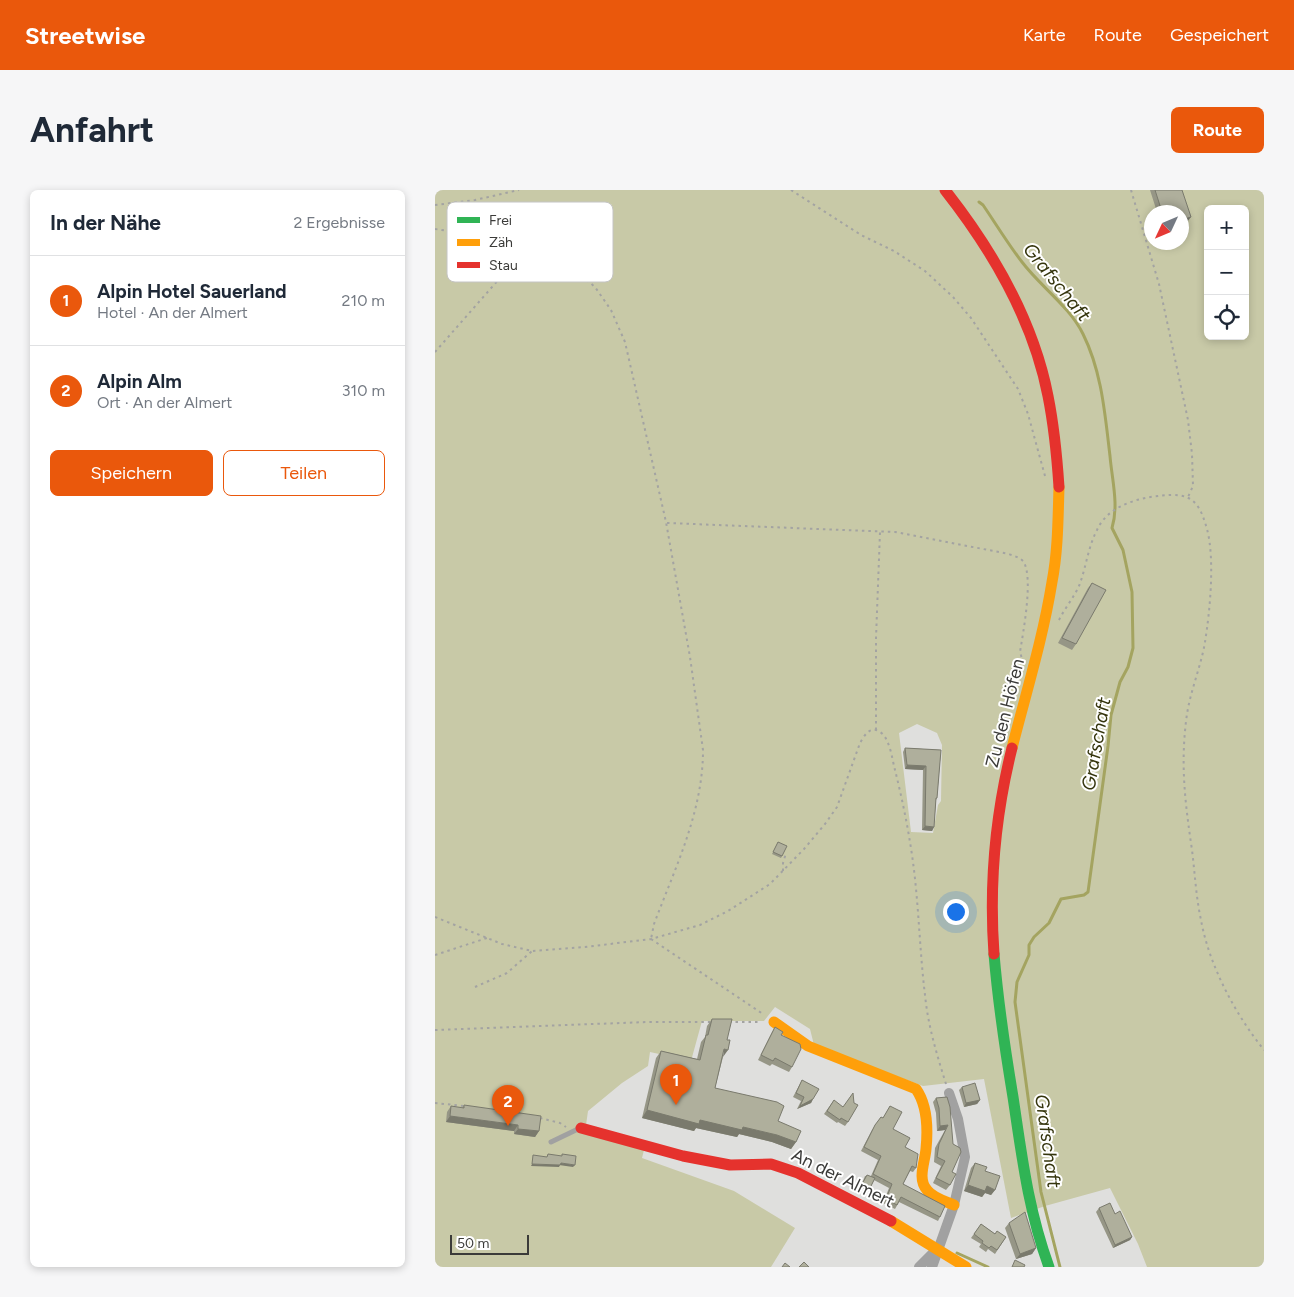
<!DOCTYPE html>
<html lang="de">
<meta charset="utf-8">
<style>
body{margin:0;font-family:Figtree,sans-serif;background:#f6f6f7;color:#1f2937}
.controls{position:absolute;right:15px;top:15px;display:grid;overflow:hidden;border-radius:8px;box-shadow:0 2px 8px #0003}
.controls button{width:45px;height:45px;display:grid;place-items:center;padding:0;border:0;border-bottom:1px solid #e0e1e3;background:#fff;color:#1f2937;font:25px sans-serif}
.compass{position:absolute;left:709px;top:15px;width:45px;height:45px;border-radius:50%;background:#fff;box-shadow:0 2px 8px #0003;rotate:226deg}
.scale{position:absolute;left:15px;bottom:12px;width:79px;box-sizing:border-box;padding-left:5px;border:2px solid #3b3b39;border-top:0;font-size:14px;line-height:18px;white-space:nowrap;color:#3b3b39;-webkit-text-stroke:4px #fff;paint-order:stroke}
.you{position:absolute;left:520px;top:721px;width:18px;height:18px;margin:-12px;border:4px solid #fff;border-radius:50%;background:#1a73e8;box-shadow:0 0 0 8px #1a73e833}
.badge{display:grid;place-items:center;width:32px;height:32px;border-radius:50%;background:#ea580c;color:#fff;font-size:16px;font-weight:700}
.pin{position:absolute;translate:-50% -41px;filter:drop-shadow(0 1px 2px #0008)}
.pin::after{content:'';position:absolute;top:26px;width:18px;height:15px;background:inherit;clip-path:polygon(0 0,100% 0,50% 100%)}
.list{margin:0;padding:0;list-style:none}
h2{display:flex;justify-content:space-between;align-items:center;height:65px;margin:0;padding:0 20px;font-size:21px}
h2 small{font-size:16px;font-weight:400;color:#747a83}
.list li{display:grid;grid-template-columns:32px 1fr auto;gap:15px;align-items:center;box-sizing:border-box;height:90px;padding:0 20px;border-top:1px solid #e0e1e3}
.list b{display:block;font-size:19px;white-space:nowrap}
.list p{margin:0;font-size:16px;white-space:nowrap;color:#747a83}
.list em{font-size:16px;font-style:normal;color:#747a83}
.actions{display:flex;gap:10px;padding:15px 20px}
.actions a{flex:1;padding:11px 0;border:1px solid #ea580c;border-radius:8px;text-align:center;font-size:18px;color:#ea580c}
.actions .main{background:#ea580c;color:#fff}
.icon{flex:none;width:28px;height:28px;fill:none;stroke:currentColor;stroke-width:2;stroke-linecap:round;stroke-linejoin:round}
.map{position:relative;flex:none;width:829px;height:1077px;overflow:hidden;border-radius:8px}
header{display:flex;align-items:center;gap:30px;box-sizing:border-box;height:70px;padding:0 25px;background:#ea580c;color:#fff}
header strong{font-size:24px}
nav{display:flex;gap:28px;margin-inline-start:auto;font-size:18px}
.intro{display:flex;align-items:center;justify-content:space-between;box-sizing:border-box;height:120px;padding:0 30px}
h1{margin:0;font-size:35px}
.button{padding:12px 22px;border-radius:8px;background:#ea580c;color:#fff;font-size:18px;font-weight:700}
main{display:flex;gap:30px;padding:0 30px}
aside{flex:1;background:#fff;border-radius:8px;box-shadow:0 2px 8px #0003}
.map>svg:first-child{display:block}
.green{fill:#c8c9a7;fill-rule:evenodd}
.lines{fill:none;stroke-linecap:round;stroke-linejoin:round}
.stream{stroke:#a4a460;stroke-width:3}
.path{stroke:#a3a3a2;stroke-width:2;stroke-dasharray:2.5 4;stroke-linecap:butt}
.lane{stroke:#a1a1a1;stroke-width:5}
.street{stroke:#a1a1a1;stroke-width:10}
.fast{stroke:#30b455;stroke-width:11}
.slow{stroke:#ff9f0a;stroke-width:11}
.jam{stroke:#e5322d;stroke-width:11}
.wall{fill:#969686}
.shaded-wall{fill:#7a7a6d}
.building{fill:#afaf9c;stroke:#7a7a6d}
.labels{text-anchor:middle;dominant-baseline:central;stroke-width:4;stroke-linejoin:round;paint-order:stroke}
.street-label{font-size:18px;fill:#3b3b39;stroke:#fff}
.water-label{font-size:19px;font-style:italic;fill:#35350d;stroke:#fff}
.key{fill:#fff;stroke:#c4c4c4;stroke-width:1}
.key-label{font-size:14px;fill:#3b3b39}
</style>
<header>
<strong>Streetwise</strong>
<nav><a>Karte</a><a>Route</a><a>Gespeichert</a></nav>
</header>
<div class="intro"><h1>Anfahrt</h1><a class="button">Route</a></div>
<main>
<aside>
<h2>In der Nähe<small>2 Ergebnisse</small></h2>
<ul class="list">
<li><span class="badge">1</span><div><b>Alpin Hotel Sauerland</b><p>Hotel · An der Almert</p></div><em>210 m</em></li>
<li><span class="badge">2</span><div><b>Alpin Alm</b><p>Ort · An der Almert</p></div><em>310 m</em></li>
</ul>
<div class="actions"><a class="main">Speichern</a><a>Teilen</a></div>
</aside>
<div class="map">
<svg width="829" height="1077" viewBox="0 0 829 1077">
<rect width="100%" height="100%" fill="#dfdfdd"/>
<path class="green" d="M0 0H829V1077H712L703 1054 675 998 610 1016 576 1028 549 889 488 896 379 855 375 839 340 817 329 831H267L256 871 215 862 213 876 187 893 153 921 150 942 209 960 207 968 299 1001 360 1038 336 1077H0ZM773 19H810V146H773ZM716 22H746V52H716ZM482 534 502 543 507 555 506 611 503 615 498 643 476 642 464 543Z"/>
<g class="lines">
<path class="stream" d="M544 12 548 15C561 34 573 54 587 72 605 96 635 117 648 144 667 182 670 225 675 266 677 290 684 315 677 338L688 360 697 402 698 458 693 477 685 492 676 525 673 556 653 702 649 705 626 709 614 733 599 747 594 755V765L582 792 580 812 606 1002 625 1077
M522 1063 553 1077"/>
<path class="path" d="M356 0 426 45 459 61 490 81 518 107 536 128 583 199 593 224 610 286
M696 0 724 94 753 230 757 264 758 296 753 307
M0 15 40 10 84 0
M0 39 66 49 113 65 140 80 160 97 176 120 190 152 231 332 255 467 268 560C268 622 240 678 219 734L216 749
M0 162 72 80 81 68 87 57
M232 333 460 342 574 364C579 366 584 367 588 371 599 386 588 443 585 462L588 472
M624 430C630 418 639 407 644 396 651 378 653 357 662 340 674 313 710 306 736 305 760 304 766 318 772 339 780 369 775 421 770 452 766 476 756 499 752 524 745 573 750 612 757 660 760 684 761 707 766 730 774 775 800 824 829 860
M441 540V448L445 342
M348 681V673L351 663
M0 727 67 754 97 761 150 757 216 749 265 735 293 721 335 694 369 659 390 634 402 617 425 553C429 546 435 535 445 542 455 548 457 569 460 580 468 612 475 647 479 680 484 722 485 764 490 805 493 836 502 865 511 894
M216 749 328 824
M0 765 52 748
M40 797 72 783 97 761
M294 832H326
M0 840 212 832H276
M0 913 29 916
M105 928 125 933 131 937"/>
<path class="lane" d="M116 952 143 939"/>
<path class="street" d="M484 1077 501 1060
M497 1077 519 1015 530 967 523 929 514 903"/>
<path class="fast" d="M559 764C563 812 570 859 578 907 587 967 593 1019 614 1077"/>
<path class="slow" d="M577 558C591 503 608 448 617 392 623 361 623 329 624 297
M339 832 373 856 481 899C493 916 493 939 491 959 490 972 482 989 492 1000 498 1008 510 1011 519 1015
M456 1031 531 1077"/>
<path class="jam" d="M510 0C558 61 598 129 613 206 619 236 622 267 624 297
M559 764C554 694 560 626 577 558
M146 938 248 966 295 975 336 974 363 983 456 1031"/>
</g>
<path class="wall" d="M715 0H747L752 32 746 22H722Z
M657 393 641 454 637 460 623 453 653 398Z
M470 558 506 560 502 608 501 610 499 637 497 641 487 640 488 580 470 579 468 562Z
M343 652 347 666 346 668 337 664Z
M277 829 288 867 280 898 343 931 361 952 356 959 337 952 304 944 302 947 261 938 259 941 207 928 221 868 226 861 262 869 266 852 270 847 272 836Z
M340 837 346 845 357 877 354 882 337 874 335 876 323 870 337 842Z
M367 890 378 909 376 913 362 919 366 911 358 907Z
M527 897 545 910 542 914 529 917 524 900Z
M512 907 517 982 515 995 511 1000 498 993 506 976 499 972 500 958 510 940 502 941 501 923 498 912 501 908Z
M399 910 413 932 410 936 403 932 402 933 389 924Z
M29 915 104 941 100 947 79 944V941L11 932 12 922 16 916 27 918Z
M455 916 458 939 470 957 481 978 478 982 475 981 468 994 505 1027 503 1031 464 1012 460 1019 448 1013 454 998 439 990 433 1002 425 998 430 986H436L443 970 426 961 437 940 446 927 448 928Z
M540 973 550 981 560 1000 556 1005 550 1003 547 1007 529 1001 536 978Z
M664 1018 680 1024 697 1047 695 1050 678 1058 661 1022Z
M574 1033 601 1058 597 1064 581 1069 570 1038Z
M546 1034 560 1044 571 1047 560 1064 553 1059 551 1062 544 1057 546 1054 536 1048Z"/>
<path class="shaded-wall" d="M756 27 752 32 746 34V30Z
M472 575 491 576 488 580 470 579Z
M490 636 499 637 497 641 487 640Z
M289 859 293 860 288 867Z
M378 909 376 913 362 919 365 916Z
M545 910 542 914 529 917 531 913Z
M212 920 265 930 308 937 342 945 361 952 356 959 337 952 304 944 302 947 261 938 259 941 207 928Z
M15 926 83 935 79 941 11 932Z
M513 935 510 940 502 941 505 936Z
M83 939 104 941 100 947 79 944Z
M126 973 140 975 138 977 124 975Z
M97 974 125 975 124 977 96 976Z
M533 995 552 996 560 1000 556 1005 550 1003 547 1007 529 1001Z
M697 1047 695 1050 678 1058 680 1055Z
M601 1058 597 1064 581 1069 585 1064Z"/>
<path class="building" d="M720 0H747L756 27 746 30V22H727Z
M657 393 671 400 641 454 627 448Z
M470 558 506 560 502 608H501L499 637 490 636 491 576 472 575Z
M343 652 352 656 347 666 338 662Z
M277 829H297L292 850H295L293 860 289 859 280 898 342 912 349 916 343 931 366 941 361 952 342 945 308 937 307 940 265 930 264 934 212 920 226 861 265 870 271 845H273Z
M340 837 348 842 346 845 365 854 366 859 357 877 340 868 338 871 326 865Z
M367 890 384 899 378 909 365 916 369 907 361 903Z
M540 893 545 910 531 913 527 897Z
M418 903 419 913 423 915 413 932 406 928 405 930 392 921 399 910 408 917Z
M512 907 515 917 518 954 525 958 526 962 517 982 521 984 515 995 501 988 510 971 502 967 504 954 513 935 505 936 504 918 501 908Z
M29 915 106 926 104 941 83 939V935L15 926 16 916 29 918Z
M455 916 467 922 458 939 475 948 470 957 483 964 481 978 477 976 468 994 510 1016 505 1027 466 1007 462 1015 451 1009 457 994 438 984 446 966 429 957 440 935 446 927 448 928Z
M113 964 127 966V964L141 966 140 975 126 973 125 975 97 974 98 965 112 967Z
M540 973 552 977 550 981 565 986 560 1000 552 996 550 1001 533 995Z
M432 985 440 988 434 1000 426 996Z
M675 1013 680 1024 685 1021 697 1047 680 1055 664 1018Z
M590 1022 601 1058 585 1064 574 1033Z
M546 1034 560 1044 562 1041 571 1047 562 1060 556 1056 554 1058 547 1053 548 1051 539 1044Z
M580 1070 590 1075 589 1077H577Z
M369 1072 374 1077H364Z
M350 1073 355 1077H347Z"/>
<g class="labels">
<g class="street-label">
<text transform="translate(570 523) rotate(-76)">Zu den Höfen</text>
<text transform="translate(408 988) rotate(26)">An der Almert</text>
</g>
<g class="water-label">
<text transform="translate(622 92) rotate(51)">Grafschaft</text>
<text transform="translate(661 554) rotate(-80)">Grafschaft</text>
<text transform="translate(613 951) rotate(82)">Grafschaft</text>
</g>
</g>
<rect x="12" y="12" width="166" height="80" rx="8" class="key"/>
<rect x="22" y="27" width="23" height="6" fill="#30b455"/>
<rect x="22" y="49" width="23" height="7" fill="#ff9f0a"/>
<rect x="22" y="72" width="23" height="6" fill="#e5322d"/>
<g class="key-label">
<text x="54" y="35">Frei</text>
<text x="54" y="57">Zäh</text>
<text x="54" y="80">Stau</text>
</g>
</svg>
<div class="controls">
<button>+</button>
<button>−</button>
<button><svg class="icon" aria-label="locate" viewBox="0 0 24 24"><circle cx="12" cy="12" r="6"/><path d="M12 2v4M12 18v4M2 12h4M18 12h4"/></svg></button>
</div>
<svg class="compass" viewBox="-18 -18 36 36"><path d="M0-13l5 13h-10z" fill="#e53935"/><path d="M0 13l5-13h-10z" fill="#747a83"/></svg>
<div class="scale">50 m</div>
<div class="you"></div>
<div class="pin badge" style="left:241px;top:915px">1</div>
<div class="pin badge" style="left:73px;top:936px">2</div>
</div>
</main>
